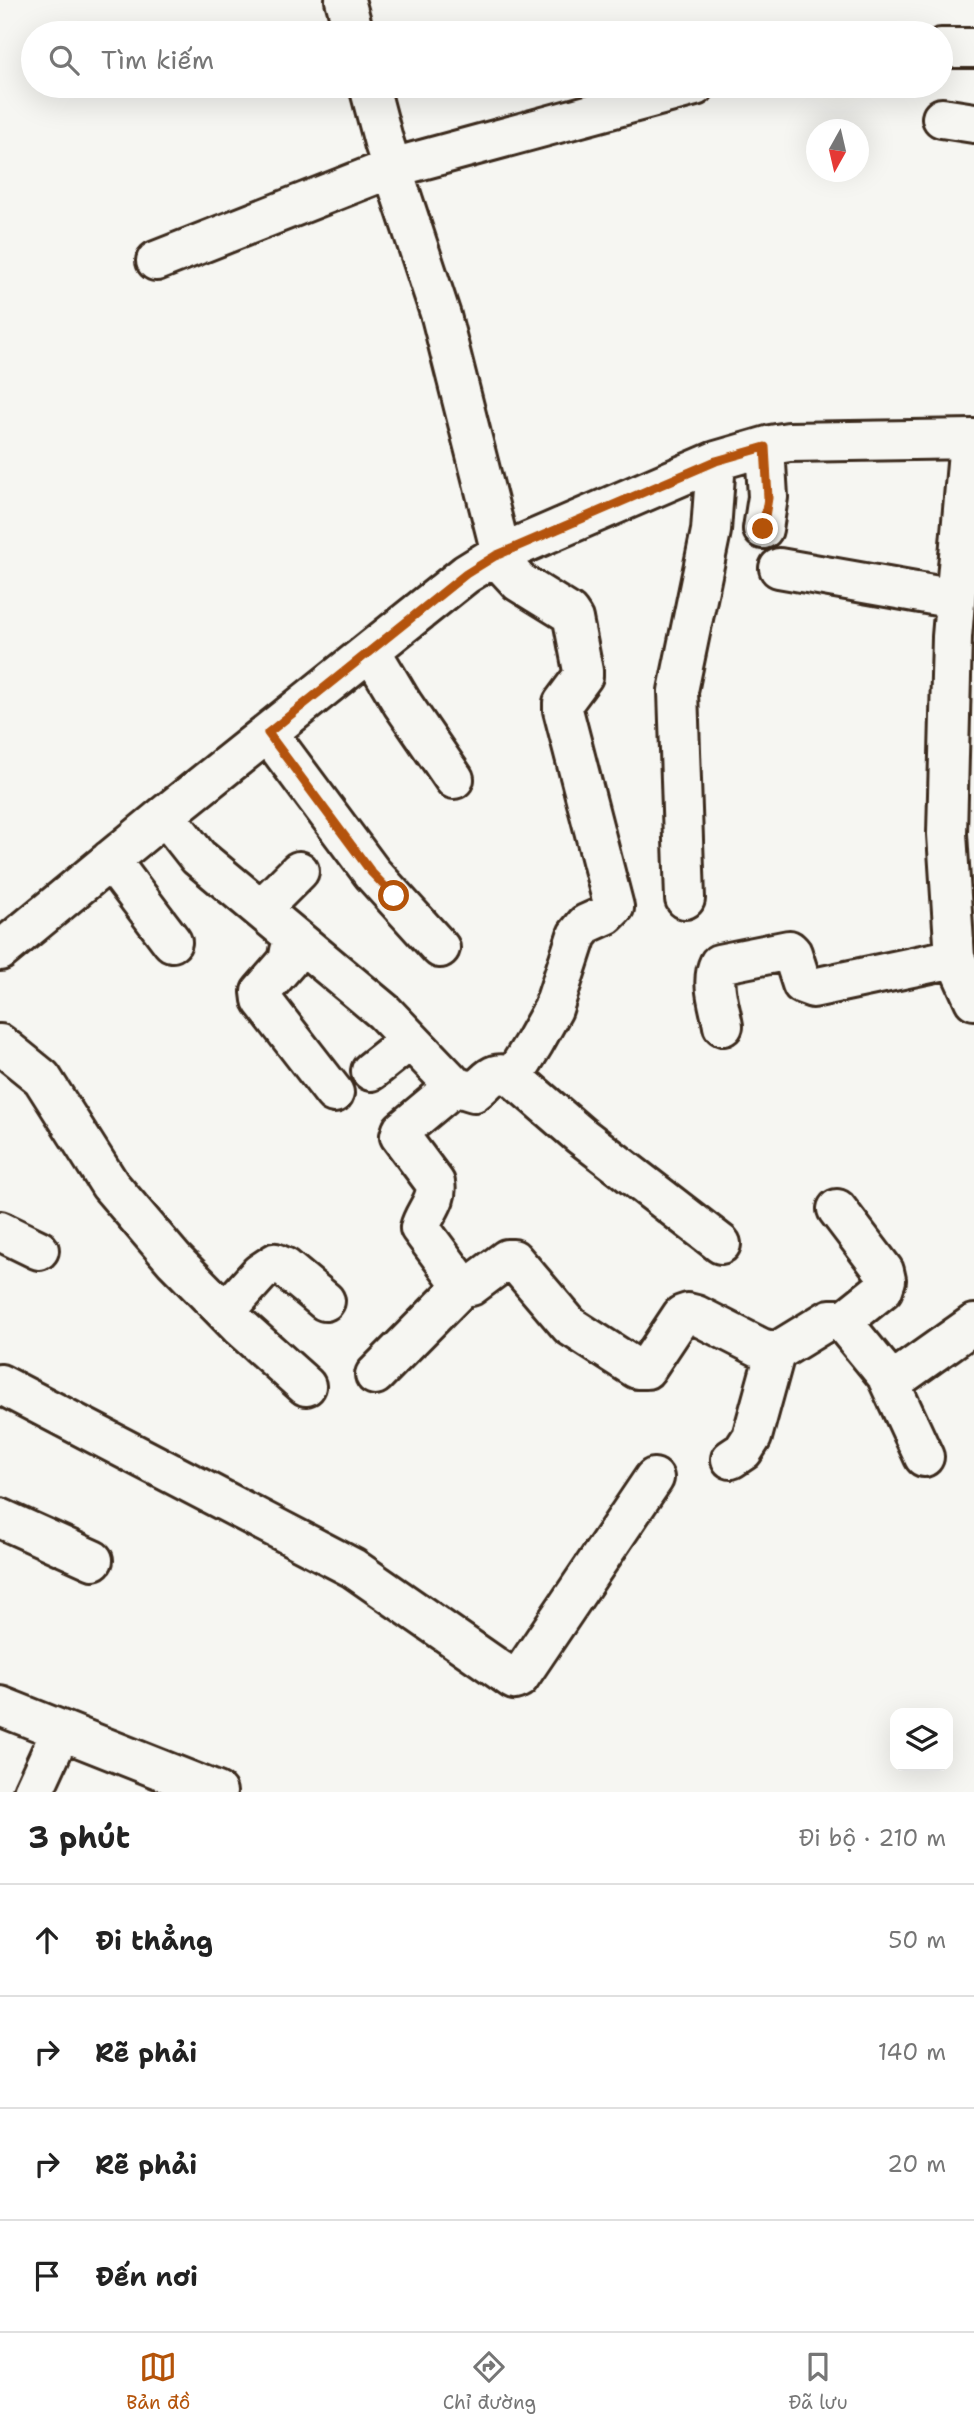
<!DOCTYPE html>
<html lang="vi">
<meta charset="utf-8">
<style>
body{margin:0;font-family:"Shantell Sans",sans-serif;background:#f2f2f2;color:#222}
.controls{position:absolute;right:21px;bottom:21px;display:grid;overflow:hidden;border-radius:14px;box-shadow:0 7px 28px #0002}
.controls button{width:63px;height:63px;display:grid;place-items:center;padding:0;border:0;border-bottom:2px solid #e0e0e0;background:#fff;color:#222;font:35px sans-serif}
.compass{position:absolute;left:806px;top:119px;width:63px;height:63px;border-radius:50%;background:#fff;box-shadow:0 7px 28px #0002;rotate:188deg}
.stop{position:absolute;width:21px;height:21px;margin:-16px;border:5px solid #b45309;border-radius:50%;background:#fff}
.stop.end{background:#b45309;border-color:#fff;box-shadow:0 2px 7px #0008}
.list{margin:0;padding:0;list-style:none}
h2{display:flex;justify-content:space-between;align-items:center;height:91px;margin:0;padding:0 28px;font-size:30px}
h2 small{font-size:23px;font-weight:400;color:#767676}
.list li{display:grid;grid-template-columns:46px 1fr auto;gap:21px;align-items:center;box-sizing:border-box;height:112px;padding:0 28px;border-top:2px solid #e0e0e0}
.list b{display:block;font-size:26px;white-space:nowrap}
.list em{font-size:23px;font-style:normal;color:#767676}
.icon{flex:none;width:38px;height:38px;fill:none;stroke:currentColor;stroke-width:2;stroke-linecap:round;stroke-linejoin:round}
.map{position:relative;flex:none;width:974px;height:1792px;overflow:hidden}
.search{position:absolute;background:#fff;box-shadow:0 7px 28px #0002;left:21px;right:21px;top:21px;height:77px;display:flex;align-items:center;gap:18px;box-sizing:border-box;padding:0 24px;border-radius:38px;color:#767676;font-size:26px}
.sheet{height:539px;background:#fff}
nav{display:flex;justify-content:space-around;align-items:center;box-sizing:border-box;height:98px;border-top:2px solid #e0e0e0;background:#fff;font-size:19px;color:#767676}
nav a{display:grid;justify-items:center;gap:4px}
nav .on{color:#b45309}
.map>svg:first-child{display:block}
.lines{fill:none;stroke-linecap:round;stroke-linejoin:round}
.minor-casing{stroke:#3b2a1e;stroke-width:44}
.minor{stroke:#f6f6f2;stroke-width:38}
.route{stroke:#b45309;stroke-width:9}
</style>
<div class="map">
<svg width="974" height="1792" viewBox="0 0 974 1792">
<rect width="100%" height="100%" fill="#f6f6f2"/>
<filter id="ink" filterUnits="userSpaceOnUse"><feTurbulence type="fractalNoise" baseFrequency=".0143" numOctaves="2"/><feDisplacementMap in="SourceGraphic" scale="14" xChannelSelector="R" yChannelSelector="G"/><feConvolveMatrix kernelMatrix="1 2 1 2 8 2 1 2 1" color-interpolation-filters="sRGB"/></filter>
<g filter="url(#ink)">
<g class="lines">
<g class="minor-casing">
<path id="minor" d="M345 0 354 33
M941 48H974
M369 86 384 143 441 316 501 553
M942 118 974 123
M156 261 392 168 695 86
M969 440 952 637 947 834 955 958 974 1000
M763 529 768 497 765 447
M495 556 519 582 569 613 573 619 583 671V676L563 703V710L614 907 606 915 586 924 577 935 553 1009 534 1043 513 1077
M779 568 955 599
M371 651 402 703 454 779
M268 733 372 873 440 948
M165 815 198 857 384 1012 450 1081 451 1089 402 1130 400 1136 435 1183C439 1200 424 1212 420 1228L463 1286
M110 860 172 942
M685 899 678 691 711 531 716 461
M261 909 299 871
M296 939 290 951 288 961 261 992 262 1000 334 1093
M0 951 165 815 466 574 495 556 716 461 771 445 789 442 974 439
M723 1026C720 1007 710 982 719 964L789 950 792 953 802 984 813 988 955 958
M0 1044 42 1078 110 1185 174 1260 239 1326 306 1386
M371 1071 410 1040
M451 1085 474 1092C490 1080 491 1069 513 1077L580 1135 721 1244
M837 1209 884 1271 886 1280 883 1289 843 1321
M0 1231 39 1250
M225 1312 260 1273 275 1263 284 1267 325 1301
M375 1375 463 1286H471L507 1259H513L570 1326 637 1369H646L682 1315 688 1313 696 1315 761 1348 772 1351 781 1349 830 1319H840L886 1375 895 1377 902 1375 974 1324
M886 1375 924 1457
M0 1384 353 1568 514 1680 519 1678 654 1478
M731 1459 743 1451 752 1437 776 1350
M0 1518 93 1560
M0 1706 217 1792
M33 1792 61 1731"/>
</g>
<use href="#minor" class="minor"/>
</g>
</g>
<g class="lines" filter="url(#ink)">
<path class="route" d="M394 896 372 873 268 733 466 574 495 556 716 461 765 447 768 498 763 529"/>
</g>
</svg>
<div class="controls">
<button><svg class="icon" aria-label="layers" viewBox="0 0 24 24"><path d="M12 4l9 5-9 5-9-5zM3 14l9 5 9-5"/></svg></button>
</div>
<svg class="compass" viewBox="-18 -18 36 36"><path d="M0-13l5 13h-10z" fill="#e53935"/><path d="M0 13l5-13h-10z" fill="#767676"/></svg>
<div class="stop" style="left:394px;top:896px"></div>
<div class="stop end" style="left:763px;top:529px"></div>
<div class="search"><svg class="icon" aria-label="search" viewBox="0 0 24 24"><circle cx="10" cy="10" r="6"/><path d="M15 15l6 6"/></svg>Tìm kiếm</div>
</div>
<section class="sheet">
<h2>3 phút<small>Đi bộ · 210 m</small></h2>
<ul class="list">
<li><svg class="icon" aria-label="ahead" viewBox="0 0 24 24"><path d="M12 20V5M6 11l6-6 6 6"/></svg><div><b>Đi thẳng</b></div><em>50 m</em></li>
<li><svg class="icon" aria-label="right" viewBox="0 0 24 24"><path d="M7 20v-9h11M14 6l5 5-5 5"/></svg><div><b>Rẽ phải</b></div><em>140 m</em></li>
<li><svg class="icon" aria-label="right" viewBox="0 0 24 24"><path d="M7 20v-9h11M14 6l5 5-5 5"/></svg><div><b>Rẽ phải</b></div><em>20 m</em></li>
<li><svg class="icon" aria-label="arrive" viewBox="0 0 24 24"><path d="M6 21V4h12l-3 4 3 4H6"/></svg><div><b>Đến nơi</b></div></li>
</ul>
</section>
<nav>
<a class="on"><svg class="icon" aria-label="map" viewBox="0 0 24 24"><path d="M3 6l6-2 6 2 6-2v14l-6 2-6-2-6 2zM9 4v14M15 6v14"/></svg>Bản đồ</a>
<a><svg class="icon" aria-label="directions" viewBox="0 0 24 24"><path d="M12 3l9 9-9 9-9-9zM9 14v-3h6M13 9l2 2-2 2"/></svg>Chỉ đường</a>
<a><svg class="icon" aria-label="saved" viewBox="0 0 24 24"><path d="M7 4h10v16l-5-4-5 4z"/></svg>Đã lưu</a>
</nav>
